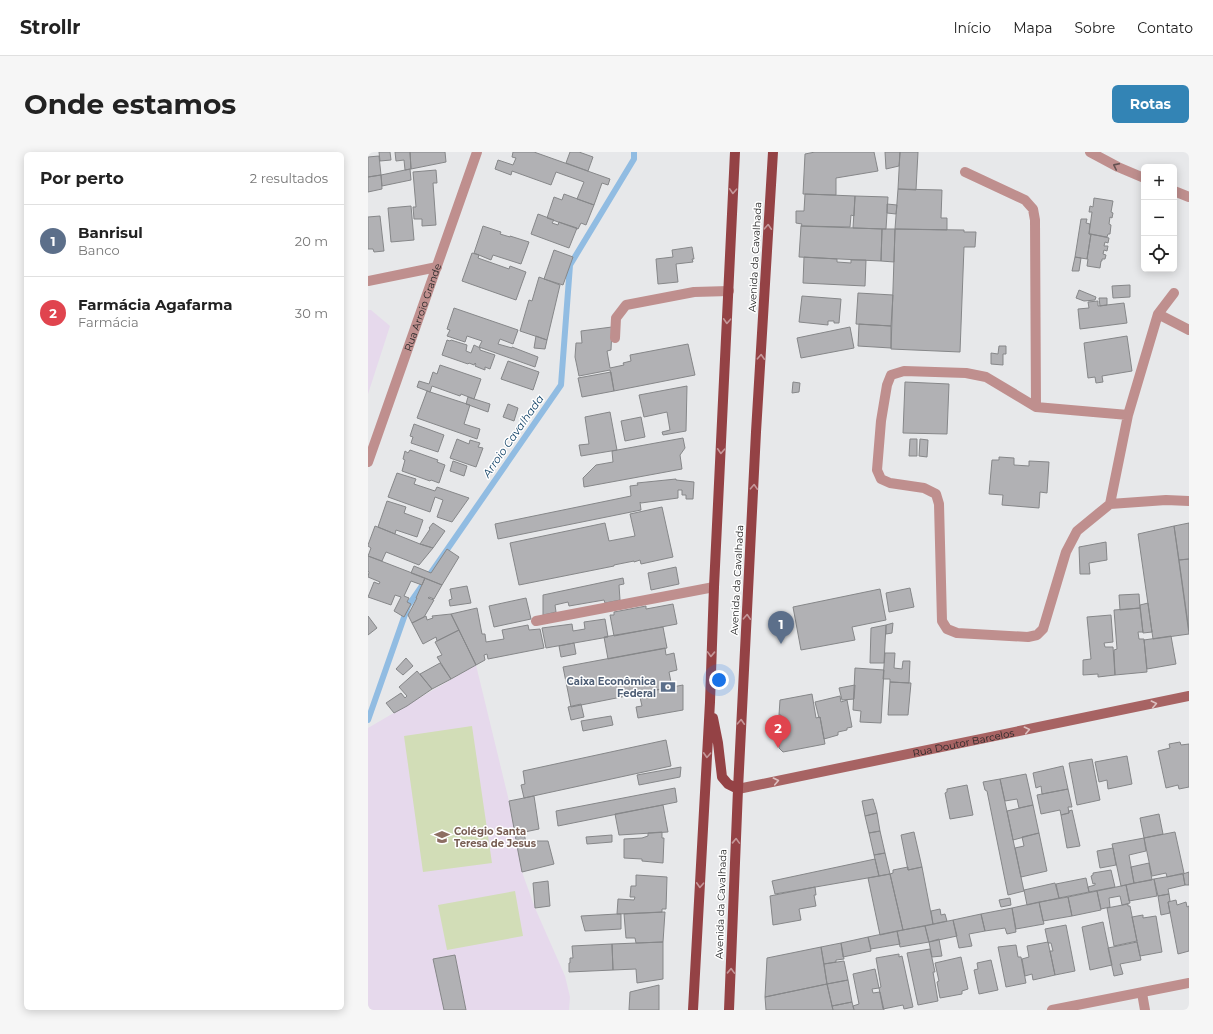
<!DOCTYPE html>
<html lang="pt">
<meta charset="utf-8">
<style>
body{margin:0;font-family:Montserrat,sans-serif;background:#f6f6f6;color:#222}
.controls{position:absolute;right:12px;top:12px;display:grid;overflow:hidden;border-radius:6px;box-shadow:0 2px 10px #0003}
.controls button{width:36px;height:36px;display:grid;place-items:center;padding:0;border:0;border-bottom:1px solid #e0e0e0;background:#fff;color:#222;font:20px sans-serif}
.you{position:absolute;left:351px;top:528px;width:14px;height:14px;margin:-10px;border:3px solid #fff;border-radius:50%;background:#1a73e8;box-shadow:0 0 0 6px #1a73e833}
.badge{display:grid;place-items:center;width:26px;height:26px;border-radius:50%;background:#3384b5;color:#fff;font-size:13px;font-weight:700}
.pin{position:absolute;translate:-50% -33px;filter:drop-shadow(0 1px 2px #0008)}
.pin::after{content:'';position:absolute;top:21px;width:14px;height:12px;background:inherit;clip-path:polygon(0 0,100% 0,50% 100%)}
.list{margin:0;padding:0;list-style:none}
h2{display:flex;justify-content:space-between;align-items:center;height:52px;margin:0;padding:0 16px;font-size:17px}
h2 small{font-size:13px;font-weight:400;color:#767676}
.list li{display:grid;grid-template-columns:26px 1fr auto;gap:12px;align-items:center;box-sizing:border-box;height:72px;padding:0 16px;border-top:1px solid #e0e0e0}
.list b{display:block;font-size:15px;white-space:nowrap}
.list p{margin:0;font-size:13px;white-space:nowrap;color:#767676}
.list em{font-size:13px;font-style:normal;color:#767676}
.icon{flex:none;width:22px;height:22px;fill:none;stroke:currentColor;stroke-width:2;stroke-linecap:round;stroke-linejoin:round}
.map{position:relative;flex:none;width:821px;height:858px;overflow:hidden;border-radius:6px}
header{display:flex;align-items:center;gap:24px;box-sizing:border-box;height:56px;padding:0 20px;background:#fff;border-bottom:1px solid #e0e0e0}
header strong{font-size:19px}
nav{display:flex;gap:22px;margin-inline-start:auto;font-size:14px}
.intro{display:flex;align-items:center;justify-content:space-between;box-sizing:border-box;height:96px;padding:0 24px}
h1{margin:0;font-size:28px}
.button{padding:10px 18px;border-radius:6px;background:#3384b5;color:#fff;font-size:14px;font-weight:700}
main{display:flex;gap:24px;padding:0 24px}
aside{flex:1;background:#fff;border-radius:6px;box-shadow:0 2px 10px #0003}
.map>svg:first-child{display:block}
.education{fill:#e6d9ec}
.green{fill:#d2ddb7}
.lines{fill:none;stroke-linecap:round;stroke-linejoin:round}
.stream{stroke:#91bce2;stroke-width:6}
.building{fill:#b1b1b4;stroke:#868789}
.lane{stroke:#bf8f8e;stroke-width:10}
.street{stroke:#bf8f8e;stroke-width:10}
.secondary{stroke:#a76363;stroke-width:10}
.primary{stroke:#944245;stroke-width:10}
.oneway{stroke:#645151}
.oneway2{stroke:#c49799}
.oneway3{stroke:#dcc1c1}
.labels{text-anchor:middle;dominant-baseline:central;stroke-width:3;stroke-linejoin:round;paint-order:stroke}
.street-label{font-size:10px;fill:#272728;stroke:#fff}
.service-label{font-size:10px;font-weight:bold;fill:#4e5e75;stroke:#fff;text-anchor:end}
.education-label{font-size:10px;font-weight:bold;fill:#785e54;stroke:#fff;text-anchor:start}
.water-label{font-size:11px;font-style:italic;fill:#104166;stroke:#fff}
</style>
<header>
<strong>Strollr</strong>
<nav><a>Início</a><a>Mapa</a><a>Sobre</a><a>Contato</a></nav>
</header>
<div class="intro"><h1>Onde estamos</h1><a class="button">Rotas</a></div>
<main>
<aside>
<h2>Por perto<small>2 resultados</small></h2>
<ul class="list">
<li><span class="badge" style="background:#5c6f8a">1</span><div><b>Banrisul</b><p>Banco</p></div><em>20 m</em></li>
<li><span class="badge" style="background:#e0444e">2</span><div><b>Farmácia Agafarma</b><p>Farmácia</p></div><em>30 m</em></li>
</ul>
</aside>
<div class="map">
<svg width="821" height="858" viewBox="0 0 821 858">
<rect width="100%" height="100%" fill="#e7e8ea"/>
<path class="education" d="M0 158H3L22 174 0 242Z
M108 513 141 649 154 720 167 756 197 824 202 845 201 858H0V576Z"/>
<path class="green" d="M104 574 124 711 55 720 36 584Z
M147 739 155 784 79 798 70 753Z"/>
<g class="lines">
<path class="stream" d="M0 568 40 454 193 233 202 113 266 7V0"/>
</g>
<path class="building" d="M11 0H22L23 8 12 9Z
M27 0H42L43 17 37 18 36 8 28 9Z
M42 0H77L78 10 43 17Z
M145 0H166L242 27 240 33 234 31 226 53 209 47 216 30 188 20 183 33 144 19 143 23 127 17 130 8 145 13 148 6 144 5Z
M202 0H211L225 5 220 19 198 11Z
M447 0H506L510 19 468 26V43L435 42 437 2Z
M517 0H532L531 14 518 17Z
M532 0H550L548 38 530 37Z
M11 4 13 23 0 25V5Z
M42 17 43 28 14 34 13 23Z
M68 18 69 31H65L68 73 54 74V67H46L45 55H48L45 20Z
M13 23 14 37 0 40V25Z
M530 37 574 38 573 66H579V78L527 77Z
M196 42 226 53 218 73 213 71 210 77 179 66 186 45 194 48Z
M437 42 487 44 486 64 483 63 482 75 433 74 434 72 428 71V59H436Z
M487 44 520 45 518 77 485 76Z
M726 46 745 49 743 60 745 61 744 66 742 65 741 72 743 73 742 82H740L739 85 721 82 724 60H721L722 54 725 55Z
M519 52 529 53 528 62 519 61Z
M43 54 46 88 23 90 20 56Z
M170 62 186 68 184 71 190 73 191 70 209 76 201 96 163 82Z
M12 64 16 99 6 100 5 97H0V65Z
M713 67H719L718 71 722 72 721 82H723L719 107 707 105Z
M115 74 133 80 132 82 142 85V84L161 90 153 112 125 103 123 108 106 101Z
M433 74 514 77 513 109 431 105Z
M514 77H527L526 110 513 109Z
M527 77 596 78V80H608L607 95H596L592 200 523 197Z
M723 82 741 86 740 91 737 90 736 94H740L739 99 736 98 735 102 738 103 737 107H734V109H733L732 116 719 114 720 107H719Z
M324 95 326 107H324L325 110 308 112 310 130 290 132 288 107 305 105 304 98Z
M186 98 205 105 195 133 176 127Z
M104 101 111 103 110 106 141 117 142 114 158 120 148 148 94 129Z
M436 105 469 107V110L483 111V108H498L497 134 435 131Z
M707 105 713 106 711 119H704Z
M171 125 192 133 179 188 152 179 161 148 164 149Z
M762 133V145L745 146 744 134Z
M711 138 728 145 727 148 716 149 708 146Z
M490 141 525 143 523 174 488 172Z
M434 144 473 147 471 171H466V169H460V173L431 170Z
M731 146H739V153L732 154Z
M730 149V154L756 151 759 171 712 177 710 157 721 156 720 150Z
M86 156 150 178 145 192 132 187 130 192 144 196V195L170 205 167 215 111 195 114 189 99 184 97 190 79 184 82 178 79 177Z
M491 172 523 174V196L490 194Z
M244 175 243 198 239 199 242 216 256 213 255 211 263 209 262 203 320 192 327 223 246 239 242 218 211 224 207 205 208 191H214L213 179Z
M482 175 486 196 433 206 429 186Z
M168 184 179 188 177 197 166 196Z
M759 184 764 219 734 224 735 230 728 231 727 225 720 226 716 191Z
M79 188 82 189 83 188 99 193 98 199 103 201 106 193 112 196V198L127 203 122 217 117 215V218L107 214 108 212 107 211 106 213 101 211 100 212 74 203Z
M631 194H638V202H635V213L623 212V201L630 202Z
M140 209 171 220 165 238 133 227Z
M72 213 113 227 106 247 93 242 92 244 64 234 62 240 49 235 51 229 61 232 65 220 69 222Z
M243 220 246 239 214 245 210 226Z
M425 230 432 231 431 240 424 241Z
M537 230 581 232 579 282 535 281Z
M319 234 318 279 295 283 294 280 302 278 299 260 276 265 271 243Z
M59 239 102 253 96 272 112 277 109 287 49 266Z
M100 245 122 252 120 260 98 252Z
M140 252 150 256 146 269 135 265Z
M242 260 249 298 213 304 211 293 221 292 217 265Z
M273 265 277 285 257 289 253 269Z
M46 272 76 283 70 300 43 291 45 285 42 284Z
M315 286 317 296 312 303 314 317 216 335 215 326 228 313 245 310 244 299Z
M89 287 101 292 102 288 112 291 110 295 115 296 108 315 82 306Z
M542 287H549V304H541Z
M552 287 560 288 559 305 551 304Z
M42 298 70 308 69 310 77 313 71 331 63 328 62 329 34 319 37 308 35 307 37 299 40 301Z
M631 305 646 306V313L661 314V309L681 310 679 341 672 340 671 356 634 353 635 343 621 342 624 308H631Z
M85 309 99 314 96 324 82 319Z
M29 321 48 327 46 332 67 339 69 335 101 346 84 370 69 365 75 348 67 345 62 360 20 345Z
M308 327V328L326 330 325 347H318V343H314V338H310V346L273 351 272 350 273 358 130 387 127 372 263 344 262 334 270 333 269 331Z
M19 349 38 355 36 361 55 368 49 385 28 378 27 382 10 375Z
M294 355 305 405 273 412 272 408 266 410V409L246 413V414L151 433 142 391 237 371 241 389 267 384 262 362Z
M65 371 77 379 65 396 52 392 62 377 61 376Z
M821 371V407L811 408 806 374Z
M7 374 52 392 65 396 51 413 18 400 14 409 0 404 3 396 0 394V393Z
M806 374 821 482 785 487 770 382Z
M738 390 739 408 721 411 722 422H712L711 395Z
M79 397 91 405 74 433 43 421 46 414 63 421Z
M0 404 57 426 54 433 43 429 36 444 41 446 39 450 43 452 36 465 26 459 33 445 27 443 23 453 0 445 6 430 11 432 12 430 0 425 1 420 0 419Z
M821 407V479L811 408Z
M308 415 311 432 283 438 280 421Z
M57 426 74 433 66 447 61 445 60 446 66 448 56 465 44 471 40 463 49 446H48Z
M255 426 256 432 251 433 252 448 237 451 236 448 201 454 200 450 187 453 188 460 175 463V443Z
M99 434 103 451 82 454 81 448 84 447 82 437Z
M542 436 546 455 521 460 518 441Z
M512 437 518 468 484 475 487 488 433 498 425 455Z
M771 442 772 456 752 458 751 443Z
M158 446 163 467 126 475 121 454Z
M780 451 784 480 775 481 772 453Z
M305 452 309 472 246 484 242 463H246V460L278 454V457Z
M109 456 114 482H117L118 490 136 487 134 478 160 473 161 478 172 477 176 496 120 507 119 502 116 503 117 508 108 513 83 462Z
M772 456 775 480H770L771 487H776L779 520 747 523 746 498 749 497 746 458Z
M83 462 91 478 69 489 68 485 55 492 44 471 58 464 59 468 65 466 64 464Z
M743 463 745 490 736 491 737 495H745L747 523 730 525V522L715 523V508L723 507 719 465Z
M0 464 9 476 0 483Z
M237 467 240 485 178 496 174 476 204 472 205 479 217 477 216 470Z
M525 471 524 481 518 482V473Z
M518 473 516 511H502L503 476Z
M295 475 299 496 240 507 236 485Z
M91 478 108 513 83 527 69 505 74 503 67 490Z
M803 484 808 512 779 517 776 488Z
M206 491 208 502 193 505 191 494Z
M297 496 298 503 306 501 309 518 301 520 304 535 203 555 195 515Z
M517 501H527L526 516 534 517 535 509H542L541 531 522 530V527H515Z
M38 506 45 514 35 523 28 517Z
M72 511 83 527 64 537 52 522Z
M487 516 516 518 513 571 492 570 493 559 485 558Z
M49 519 64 537 39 554 26 561 18 551 33 541 37 546 39 544 31 535Z
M522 530 543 531 540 563H520Z
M315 533V558L270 566 268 555 274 554 271 541Z
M487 533 486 547 474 548 471 536Z
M444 542 448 566 452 565 457 592 415 600 411 596 413 563H411L412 548Z
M472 544 473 550 479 548 484 575 479 576V578L470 580V583L456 587 452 565 451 566 447 550Z
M213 552 216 565 203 568 200 555Z
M243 564 245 573 215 579 213 569Z
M298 588 303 614 156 646 153 633 157 632 155 619Z
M812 590 813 593 821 592V635L811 637 810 633 798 636 790 599 802 596 801 592Z
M759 604 764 632 740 637 739 628 731 630 727 610Z
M724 607 732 648 709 653 701 611Z
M695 614 700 637 674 642 673 634 668 636 665 621Z
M313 615 312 625 271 633 269 623Z
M658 622 665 653 651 656 649 647 637 649 632 627Z
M632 627 656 739 640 743 619 639 617 638 615 630Z
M599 633 605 663 582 667 577 641 579 640V637Z
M307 636 309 650 190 674 188 659Z
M700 637 704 655H700L701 661 693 663 692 658 673 662 669 643Z
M166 644 171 677 147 682 141 649Z
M505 647 509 661 497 664 494 649Z
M295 653 300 680 251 683 247 662Z
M665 653 671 681 645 688 639 659Z
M704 658 712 694 699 696 693 663 701 661V659Z
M509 661 512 679 501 681 497 664Z
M791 662 795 682 776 686 772 666Z
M512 679 517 701 506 703 501 681Z
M156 680 158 692 149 694 147 682Z
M294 680V686H296L295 711 274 709V707L256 706V687L274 686 280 684V681Z
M546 680 554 715 540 718 533 683Z
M807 680 816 721 799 725 798 721 784 724 776 686Z
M671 681 679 719 653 725 647 696 656 694 654 685Z
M244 683V690L219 692 218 685Z
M776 686 778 699 761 703 766 731 753 734 744 692Z
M169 689H180L186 712 154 720 149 694Z
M745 696 748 713 732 716 729 699Z
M517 701 522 722 511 724 506 703Z
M507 707 511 724 407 742 404 729Z
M781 711 784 728 766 731 763 715Z
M540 715V718L554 715 565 772 535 778 522 722 525 721V718Z
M743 718 747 735 721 740 720 735 727 733V731L725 732 723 724 725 723V721Z
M821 720V733H817L815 722Z
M522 722 535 778 512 783 500 726Z
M815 722 817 733 800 737 801 742 790 744 786 727Z
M268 723 299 725 298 757H294V760L249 762 250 747 266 748 267 745H262L263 734H268Z
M718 726 721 740 691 746 688 732Z
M786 727 789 744 761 749 758 733Z
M180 729 182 754 167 756 165 731Z
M687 731 691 746 659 753 656 738Z
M758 733 762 751 754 753 752 744 741 746 742 755 733 757 729 739Z
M447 735 448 743H446L448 754 431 757 433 768 405 773 402 744Z
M729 739 733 758 704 764 700 745Z
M801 742 802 749 800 750 802 761 793 763 790 744Z
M700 745 704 764 675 769 671 750Z
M642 746 643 753 633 755 631 748Z
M808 748 809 753 818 750 819 755 821 754V799L810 802 800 750Z
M671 750 676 772 648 777 644 756Z
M760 752V754H762L769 789 746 794 739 756Z
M644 756 648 780 639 782 637 776 617 779 613 762Z
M572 757 573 763 577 762 579 769 565 772 563 759Z
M297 760 295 790 268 791 267 786H258L256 762Z
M249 762H253V777L217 779 213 764Z
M613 762 617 779 601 782 604 794 591 796 585 768Z
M775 763V766L788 764 794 800 772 804 764 765Z
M585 768 589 784 561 790 557 774Z
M735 770 744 813 722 818 714 775Z
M698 773 707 819 687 823 682 799H685L683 791H680L677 777Z
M557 774 561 790 532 795 529 779Z
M529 779 532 792 503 797 500 785Z
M500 785 503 799 475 805 473 791Z
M571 787 574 804 564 805 561 790Z
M295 790V827L269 831 268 817 245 818 244 792Z
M680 790 687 823 665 828 664 822 657 824 654 807 661 805 659 794Z
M769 790 773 808 752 812 755 822 746 824 740 796Z
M473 791 476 807 468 808V810L456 812 453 795Z
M244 792 245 818 201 820V811H202V806H205L204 794Z
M648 793 650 805H653L658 831 638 835 630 795Z
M453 795 459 832 397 845 399 806Z
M562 797 567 820H565L570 849 550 853 539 801Z
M531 802V805L534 804 545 855 536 857 535 853 515 857 511 836 513 835 508 806Z
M87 803 98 858H76L65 807Z
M593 805 600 837 594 839V842L572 846 569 830 571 829 567 811Z
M623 808 630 838 611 842 606 818 610 817 609 811Z
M476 809 480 828 459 832 456 812Z
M507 817 511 836 504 837 505 841 512 840 516 858H486L485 854 491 852 485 822Z
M480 828 484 850 464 854 459 832Z
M459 832 465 858H398L397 845Z
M291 833V858H261L262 840Z
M484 850 486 858H465L464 854Z"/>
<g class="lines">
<path class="lane" d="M597 20 657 48 665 57 667 68 668 255
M790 162 821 178
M247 186 248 166 258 153 326 140 361 139
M760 263 668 255 618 225 598 221 536 219 523 223 519 233 513 269 509 318 513 327 522 331 556 336 568 342 571 352 574 469 579 477 589 481 660 485 669 483 675 477 698 400 709 379 742 352 798 348 821 349
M742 352 760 263 790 162 806 141
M168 469 346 435"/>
<g class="street">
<path d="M722 0 750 15 776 26"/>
<path d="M806 39 821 45"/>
<path d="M0 129 69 115"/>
<path id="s1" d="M0 310 109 0"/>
<path d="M774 841 777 858"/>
<path d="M684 858 821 831"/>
</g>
<path class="secondary" id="s2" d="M370 637 821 544"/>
<path class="primary" d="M345 566 350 591 354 625 360 632 370 637
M325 858 342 550 346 435 367 0
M361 858 370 637 388 280 405 0"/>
</g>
<defs><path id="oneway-chevron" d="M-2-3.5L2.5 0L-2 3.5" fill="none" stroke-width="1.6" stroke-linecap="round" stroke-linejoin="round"/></defs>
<use class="oneway" href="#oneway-chevron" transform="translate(748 14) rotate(-154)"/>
<g class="oneway2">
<use href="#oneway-chevron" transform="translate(365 39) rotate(93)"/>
<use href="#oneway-chevron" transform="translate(400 75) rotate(-87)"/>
<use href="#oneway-chevron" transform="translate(359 169) rotate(93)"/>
<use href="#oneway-chevron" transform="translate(393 205) rotate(-87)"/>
<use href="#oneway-chevron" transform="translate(353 299) rotate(93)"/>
<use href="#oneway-chevron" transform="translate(386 335) rotate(-87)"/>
<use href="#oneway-chevron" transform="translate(379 465) rotate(-87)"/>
<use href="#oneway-chevron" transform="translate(343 502) rotate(92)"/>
<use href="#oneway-chevron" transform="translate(373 570) rotate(-87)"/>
<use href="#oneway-chevron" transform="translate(339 603) rotate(93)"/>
<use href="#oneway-chevron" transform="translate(368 689) rotate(-88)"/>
<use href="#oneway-chevron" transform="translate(332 733) rotate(93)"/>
<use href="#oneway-chevron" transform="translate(363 819) rotate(-88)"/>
</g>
<g class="oneway3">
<use href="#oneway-chevron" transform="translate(786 552) rotate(-12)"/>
<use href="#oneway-chevron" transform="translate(659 578) rotate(-12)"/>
<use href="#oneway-chevron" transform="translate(408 629) rotate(-12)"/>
</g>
<defs>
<g id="bank-bare" transform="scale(1.2)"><path d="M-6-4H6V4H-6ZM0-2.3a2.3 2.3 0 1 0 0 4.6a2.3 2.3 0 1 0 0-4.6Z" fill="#5c6f8a" stroke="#fff" stroke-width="2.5" paint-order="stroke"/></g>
<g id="school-bare" transform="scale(1.2)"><path d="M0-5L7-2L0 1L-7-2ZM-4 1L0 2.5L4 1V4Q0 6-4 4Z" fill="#8d6e63" stroke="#fff" stroke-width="2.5" paint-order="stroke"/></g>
</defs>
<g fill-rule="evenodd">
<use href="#bank-bare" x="300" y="535"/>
<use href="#school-bare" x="74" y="685"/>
</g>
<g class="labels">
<g class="street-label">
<text transform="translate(387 105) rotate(-87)">Avenida da Cavalhada</text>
<text stroke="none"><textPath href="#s1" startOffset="164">Rua Arroio Grande</textPath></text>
<text transform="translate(369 428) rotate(-87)">Avenida da Cavalhada</text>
<text stroke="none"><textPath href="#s2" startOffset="230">Rua Doutor Barcelos</textPath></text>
<text transform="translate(353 752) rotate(-88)">Avenida da Cavalhada</text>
</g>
<g class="service-label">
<text x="288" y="529">Caixa Econômica<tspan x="288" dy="12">Federal</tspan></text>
</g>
<g class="education-label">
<text x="86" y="679">Colégio Santa<tspan x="86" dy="12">Teresa de Jesus</tspan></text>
</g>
<g class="water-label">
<text transform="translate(145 284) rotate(-55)">Arroio Cavalhada</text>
</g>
</g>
</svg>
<div class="controls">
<button>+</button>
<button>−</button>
<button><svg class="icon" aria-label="locate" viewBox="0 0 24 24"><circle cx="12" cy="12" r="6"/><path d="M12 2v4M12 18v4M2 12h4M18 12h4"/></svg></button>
</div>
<div class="you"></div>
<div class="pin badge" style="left:413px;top:492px;background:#5c6f8a">1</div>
<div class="pin badge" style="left:410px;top:596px;background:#e0444e">2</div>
</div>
</main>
